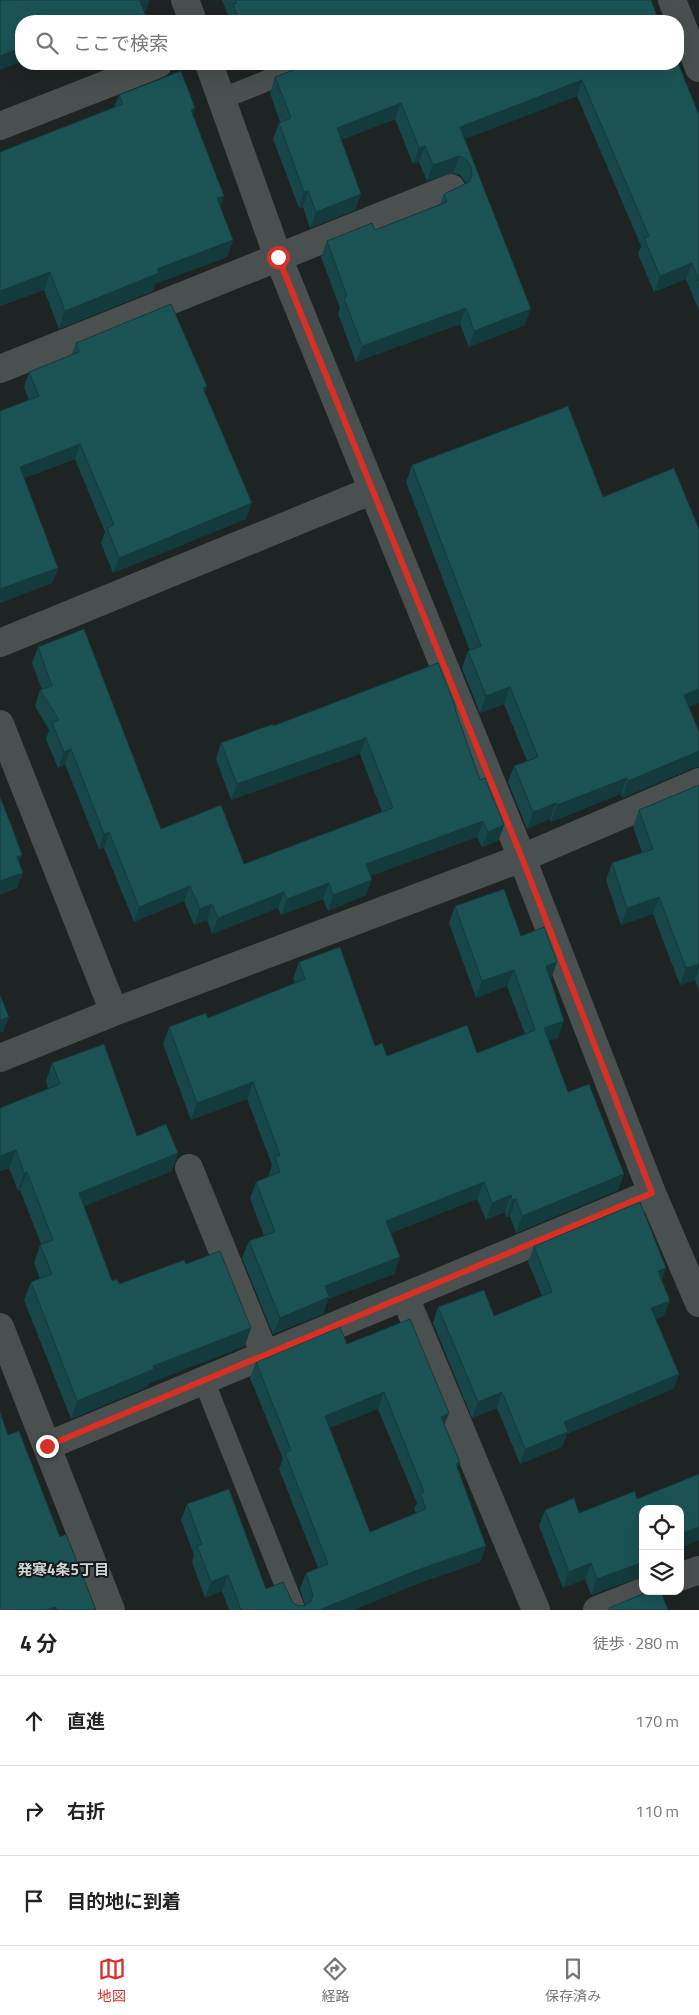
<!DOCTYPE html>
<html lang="ja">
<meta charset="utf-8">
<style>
body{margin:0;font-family:"Titillium Web","Noto Sans JP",sans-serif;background:#f6f6f6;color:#222}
.controls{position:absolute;right:15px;bottom:15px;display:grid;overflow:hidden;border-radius:10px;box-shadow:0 5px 20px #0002}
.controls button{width:45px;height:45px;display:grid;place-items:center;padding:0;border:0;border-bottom:1px solid #e0e0e0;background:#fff;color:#222;font:25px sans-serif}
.stop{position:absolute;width:15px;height:15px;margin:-11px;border:4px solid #d93025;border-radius:50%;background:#fff}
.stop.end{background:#d93025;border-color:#fff;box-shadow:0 1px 5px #0008}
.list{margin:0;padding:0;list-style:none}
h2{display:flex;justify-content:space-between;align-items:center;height:65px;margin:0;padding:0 20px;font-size:21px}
h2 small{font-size:16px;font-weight:400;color:#767676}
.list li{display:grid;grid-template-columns:32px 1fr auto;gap:15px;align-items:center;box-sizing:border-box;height:90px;padding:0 20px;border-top:1px solid #e0e0e0}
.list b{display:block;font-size:19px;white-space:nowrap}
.list em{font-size:16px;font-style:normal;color:#767676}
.icon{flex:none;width:28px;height:28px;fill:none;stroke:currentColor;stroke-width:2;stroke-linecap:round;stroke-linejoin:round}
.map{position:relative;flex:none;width:699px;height:1610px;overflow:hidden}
.search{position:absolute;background:#fff;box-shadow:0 5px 20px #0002;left:15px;right:15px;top:15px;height:55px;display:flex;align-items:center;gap:12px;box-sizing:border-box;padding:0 18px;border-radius:20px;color:#767676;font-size:19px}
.sheet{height:335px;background:#fff}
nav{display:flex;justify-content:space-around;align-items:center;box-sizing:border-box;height:70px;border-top:1px solid #e0e0e0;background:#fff;font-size:14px;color:#767676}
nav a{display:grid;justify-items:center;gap:2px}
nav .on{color:#d93025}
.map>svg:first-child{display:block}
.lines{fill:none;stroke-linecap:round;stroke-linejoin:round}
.lane{stroke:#4a4f4f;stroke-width:21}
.street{stroke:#4a4f4f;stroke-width:28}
.wall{fill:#174749;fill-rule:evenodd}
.shaded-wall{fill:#133a3c}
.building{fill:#1b5355;stroke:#133a3c;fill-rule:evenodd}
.route{stroke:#d93025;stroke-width:6}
.labels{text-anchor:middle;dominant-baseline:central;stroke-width:4;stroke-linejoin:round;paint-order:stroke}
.neighbourhood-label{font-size:15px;font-weight:bold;fill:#cfd5d5;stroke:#151919}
</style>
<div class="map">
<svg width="699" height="1610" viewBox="0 0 699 1610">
<rect width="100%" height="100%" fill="#1e2323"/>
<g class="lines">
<path class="lane" d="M221 99 309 64
M204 1381 295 1610"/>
<path class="street" d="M185 0 193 21
M672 0 699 68
M209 64 278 257 522 858 652 1193 699 1303
M0 126 158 64
M0 369 451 188
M0 643 373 490
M0 724 114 1012
M0 1058 114 1012 522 858 699 782
M189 1168 265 1355
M405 1297 536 1610
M0 1327 111 1610
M47 1446 652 1193
M680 1577 699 1570
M597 1610 645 1591"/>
</g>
<path class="wall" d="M222 0H651L659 21H227V20L228 15Z
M259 64H277L261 70Z
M678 64 699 115V311L686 279 654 292 638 254 641 246 577 96 465 139 525 325 469 347 460 324 356 362 338 314 340 308 321 257 327 241 375 230 440 204 444 194 466 183 460 175 453 173 427 181 419 162 413 164 395 119 341 140 361 194 355 210 310 228 303 207 299 208 273 139 279 123 280 122 270 93 275 77Z
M119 95 195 108 193 115 224 196 220 207 233 240 227 257 155 284 153 291 59 329 44 290 0 306V152L114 107Z
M76 343 205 393 246 519 113 573 101 543 105 532 75 459 24 478 58 568 52 583 0 603 29 400 24 387 29 372 71 356Z
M412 465 603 497 699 529V703L689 707 699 732V767L693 768 622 798 621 794 551 822 550 819 527 829 508 782 514 766 527 761 504 704 480 713 462 668 468 651H470L406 482Z
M38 647 161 829 244 864 382 812 360 754 231 800 216 759 221 743 273 726 455 711 480 780 504 825 498 841 482 847 477 837 370 876 366 895 328 911 323 899 281 915 278 908 212 934 207 920 194 925 184 901 134 922 104 848 99 849 65 764 58 768 46 739 49 730 35 706 40 690H42L32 663Z
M699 785V991L695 980 680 985 653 914 621 925 606 880 612 863 642 852 633 827 639 810Z
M455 906 521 936 557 962 550 979 558 1038 548 1041 568 1092 624 1174 618 1190 516 1233 510 1216 506 1217 505 1212 486 1220 477 1199 391 1233 400 1257 394 1274 328 1299 323 1314 273 1334 242 1258 249 1241 264 1236 250 1198 256 1182 269 1176V1174L272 1165 247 1099 191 1120 163 1044 169 1027 208 1018 295 983 293 979 299 962 375 1046 387 1056 477 1053 525 1034 507 986 476 998 449 923Z
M52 1063 137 1136 178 1153 172 1171 84 1206 112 1281 119 1284 186 1264 245 1346 149 1383 147 1387 71 1419 24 1300 31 1282 40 1279 34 1263 40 1245 41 1244 20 1190 18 1191 9 1168 0 1171V1108L48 1089 46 1081Z
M534 1246 662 1280 664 1316 656 1319 679 1374 673 1389 567 1434 562 1447 520 1464 497 1408 472 1418 433 1323 438 1307 494 1316 542 1296 528 1262Z
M347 1344 445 1425 460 1462 457 1469 486 1546 480 1562 414 1585 353 1610H229L222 1591 205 1598 192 1562 194 1555 181 1520 187 1504 266 1589 299 1606 305 1605 300 1589 306 1573 318 1568 279 1469 283 1459 250 1378 256 1362ZM378 1409 417 1503 414 1509 416 1513 370 1532 329 1428Z
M699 1474V1541V1540L680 1548V1509H643V1576L591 1595 585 1579 563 1588 539 1526 545 1510 579 1513 637 1499Z"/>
<path class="shaded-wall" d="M143 0H150L145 13 140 1Z
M21 48V62L0 70V56Z
M263 64H277L261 70Z
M582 80 577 96 455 143 460 127Z
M401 103 395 119 331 144 337 128Z
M195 108 189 126 191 110Z
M425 146 419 162 413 164 419 148Z
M459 156 453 173 427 181 433 165Z
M308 191 303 207 299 208 304 192Z
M361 194 355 210 310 228 316 212Z
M224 196 218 213 217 198Z
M233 240 227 257 155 284 153 291 59 329 65 311 157 269Z
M692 263 686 279 654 292 660 276Z
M50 272 44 290 0 306V291Z
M466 308 460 324 356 362 362 346Z
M531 309 525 325 469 347 474 331Z
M207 386 202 401 203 388Z
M80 444 75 459 14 482 20 467Z
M252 503 246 519 113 573 119 558Z
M58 568 52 583 0 603V589Z
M510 687 504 704 480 713 486 696Z
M699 689V703L678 711 684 695Z
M366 738 360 754 231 800 237 784Z
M71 749 65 764 58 768 64 752Z
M699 751V767L693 768 622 798 628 781Z
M627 778 621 794 551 822 557 805Z
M556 803 550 819 527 829 533 812Z
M483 821 477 837 360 880 366 864Z
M504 825 498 841 482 847 488 832Z
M109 832 104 848 99 849 104 834Z
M22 855 16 871 17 857Z
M23 873 17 888 0 895V881Z
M372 880 366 895 328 911 333 895Z
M329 883 323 899 281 915 287 899Z
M190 886 184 901 134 922 139 907Z
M284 892 278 908 212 934 218 918Z
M659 897 653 914 621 925 627 908Z
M212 904 207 920 194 925 200 909Z
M557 962 551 979 540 983 546 966Z
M699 964V968L695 980 680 985 686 968Z
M514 970 507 986 476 998 482 981Z
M9 1017 3 1032 0 1033V1020Z
M564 1021 558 1038 537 1045 544 1028Z
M253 1082 247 1099 191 1120 197 1103Z
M16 1150 9 1168 0 1171V1156Z
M178 1153 172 1171 72 1211 79 1193Z
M27 1172 20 1190 18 1191 24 1173Z
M624 1174 618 1190 516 1233 522 1216Z
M484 1182 477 1199 380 1238 386 1221Z
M511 1195 505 1212 486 1220 492 1203Z
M516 1199 510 1216 506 1217 512 1200Z
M400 1257 394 1274 328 1299 323 1314 273 1334 280 1318 325 1286Z
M666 1268 661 1283 658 1271Z
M670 1301 664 1316 646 1323 651 1308Z
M251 1328 245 1346 149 1383 147 1387 71 1419 77 1401 153 1366Z
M679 1374 673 1389 567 1434 562 1447 520 1464 525 1449 564 1422Z
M384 1392 378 1409 319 1432 325 1416Z
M502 1392 497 1408 472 1418 478 1402Z
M449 1413 443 1429 441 1417Z
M460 1462 454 1478 456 1464Z
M699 1527V1540L680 1548V1534Z
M486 1546 480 1562 414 1585 353 1610H319L420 1569Z
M643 1551V1576L591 1595 597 1579Z
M591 1563 585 1579 563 1588 569 1572Z
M228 1575 222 1591 205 1598 211 1582Z
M55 1607 54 1610H46Z"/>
<path class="building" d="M0 0H143L140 1 147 19 140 21H21V48L0 56Z
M235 0H651L659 21H239L233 4 236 3Z
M678 63 699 115V281L692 263 660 276 644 238 649 236 582 80 460 127 531 309 474 331 466 308 362 346 344 298 347 296 327 241 372 223 375 230 447 202 444 194 469 182 472 175 471 167 466 159 459 156 433 165 425 146 419 148 401 103 337 128 361 194 316 212 308 191 304 192 279 123 291 118 275 77 309 64Z
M181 71 195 108 191 110 224 196 217 198 233 240 157 269 159 273 65 311 50 272 0 291V152L123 104 119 95Z
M171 304 207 386 203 388 252 503 119 558 107 528 114 525 80 444 20 467 58 568 0 589V411L39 396 29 372 79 352 76 343Z
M568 406 603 497 674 468 699 529V689L684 695 699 732V751L628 781 627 778 557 805 556 803 533 812 514 766 538 757 510 687 486 696 468 651 481 646 412 465Z
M84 629 161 829 221 805 244 864 393 808 366 738 237 784 221 743 273 724V726L438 663 456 708 455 709 480 780 485 778 504 825 488 832 483 821 366 864 372 880 333 895 329 883 287 899 284 892 218 918 212 904 200 909 190 886 139 907 109 832 104 834 71 749 64 752 52 723 59 720 40 690 52 686 38 647Z
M699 785V964L686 968 659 897 627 908 612 863 653 849 639 810Z
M0 797 12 827 22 855 17 857 23 873 0 881Z
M504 889 521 936 544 927 557 962 546 966 564 1021 544 1028 568 1092 589 1084 624 1174 522 1216 516 1199 512 1200 511 1195 492 1203 484 1182 386 1221 400 1257 325 1286 329 1297 280 1318 249 1241 275 1232 256 1182 280 1172 275 1157 280 1155 253 1082 197 1103 169 1027 206 1013 208 1018 305 979 299 962 340 947 375 1046 382 1043 387 1056 467 1025 477 1053 535 1030 514 970 482 981 455 906Z
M0 995 9 1017 0 1020Z
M104 1044 137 1136 166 1124 178 1153 79 1193 112 1281 117 1279 119 1284 184 1260 186 1264 220 1251 251 1328 153 1366 154 1369 77 1401 31 1282 52 1274 40 1245 53 1240 27 1172 24 1173 16 1150 0 1156V1108L60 1084 52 1063Z
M640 1202 666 1268 658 1271 670 1301 651 1308 679 1374 564 1422 568 1432 525 1449 502 1392 478 1402 438 1307 484 1290 494 1316 552 1292 534 1246Z
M410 1319 449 1413 441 1417 460 1462 456 1464 486 1546 420 1569 319 1610H241L228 1575 211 1582 197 1546 202 1544 187 1504 229 1489 266 1589 283 1582 293 1603 299 1606 306 1605 311 1601 313 1595 306 1573 328 1564 285 1453 291 1450 256 1362 340 1327 347 1344ZM384 1392 424 1492 420 1493 426 1509 370 1532 325 1416Z
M0 1412 8 1435 19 1431 60 1537 66 1534 96 1610H57L55 1607 46 1610H0Z
M699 1474V1527L680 1534V1509H643V1562L597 1579 591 1563 569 1572 545 1510 574 1498 579 1513 635 1491 637 1499Z
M650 1591H661L668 1610H609V1608Z"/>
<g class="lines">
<path class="route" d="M47 1446 652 1193 522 858 278 257"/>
</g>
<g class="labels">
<g class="neighbourhood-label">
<text x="63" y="1569">発寒4条5丁目</text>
</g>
</g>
</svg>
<div class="controls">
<button><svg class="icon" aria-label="locate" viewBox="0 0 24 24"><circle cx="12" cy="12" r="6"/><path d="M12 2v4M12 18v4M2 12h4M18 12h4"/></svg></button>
<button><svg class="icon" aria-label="layers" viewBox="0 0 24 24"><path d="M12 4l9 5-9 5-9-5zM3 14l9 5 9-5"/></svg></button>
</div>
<div class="stop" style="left:278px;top:257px"></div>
<div class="stop end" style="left:47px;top:1446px"></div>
<div class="search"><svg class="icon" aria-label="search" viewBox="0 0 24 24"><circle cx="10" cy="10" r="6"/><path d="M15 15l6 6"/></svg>ここで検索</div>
</div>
<section class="sheet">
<h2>4 分<small>徒歩 · 280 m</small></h2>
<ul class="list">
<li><svg class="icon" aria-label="ahead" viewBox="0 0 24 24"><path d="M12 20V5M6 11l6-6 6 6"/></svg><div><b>直進</b></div><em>170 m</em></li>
<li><svg class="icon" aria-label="right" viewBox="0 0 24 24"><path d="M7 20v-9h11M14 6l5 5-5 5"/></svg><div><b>右折</b></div><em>110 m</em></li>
<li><svg class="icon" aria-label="arrive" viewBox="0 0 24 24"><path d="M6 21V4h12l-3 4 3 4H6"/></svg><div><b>目的地に到着</b></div></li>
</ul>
</section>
<nav>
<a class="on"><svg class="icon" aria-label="map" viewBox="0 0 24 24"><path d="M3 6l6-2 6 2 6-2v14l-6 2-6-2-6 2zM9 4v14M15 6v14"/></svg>地図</a>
<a><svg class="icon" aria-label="directions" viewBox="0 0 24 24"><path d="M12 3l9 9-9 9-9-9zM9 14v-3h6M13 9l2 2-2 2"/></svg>経路</a>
<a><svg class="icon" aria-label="saved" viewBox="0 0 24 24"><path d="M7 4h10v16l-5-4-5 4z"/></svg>保存済み</a>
</nav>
